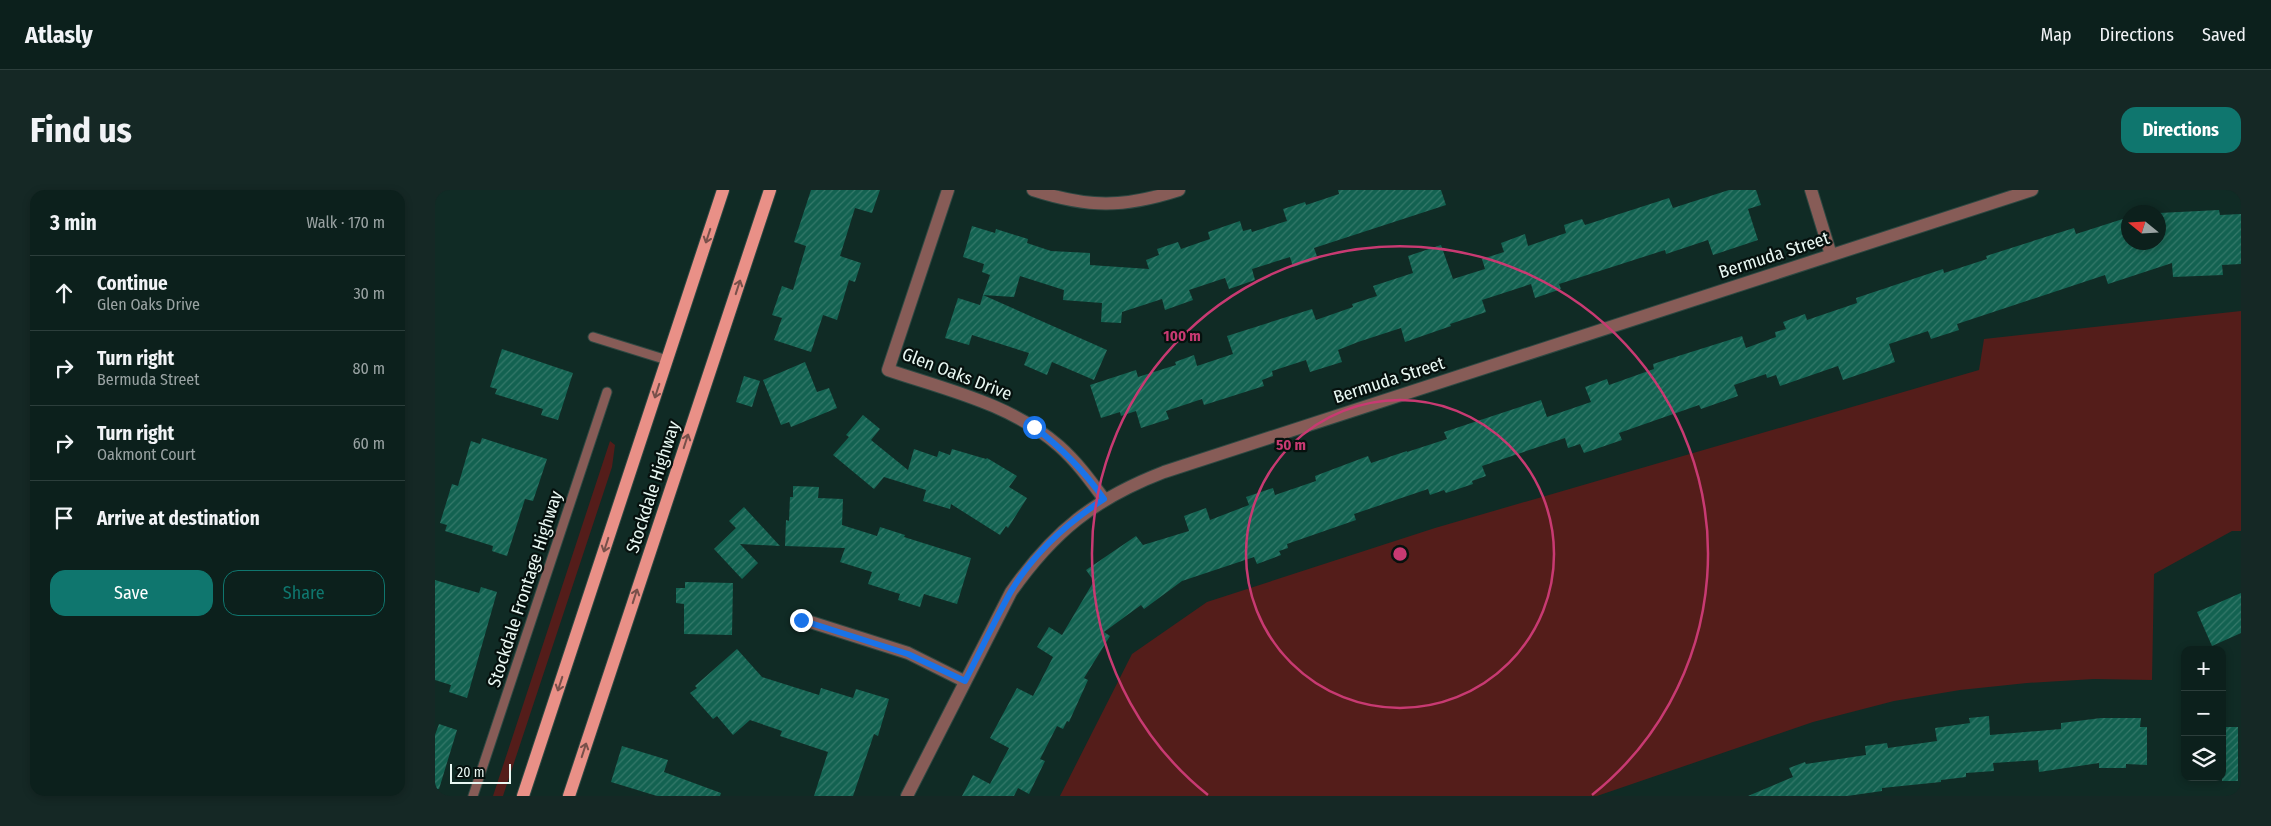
<!DOCTYPE html>
<meta charset="utf-8">
<style>
body{margin:0;font-family:"Fira Sans Condensed",sans-serif;background:#152825;color:#f1f3f6}
.controls{position:absolute;right:15px;bottom:15px;display:grid;overflow:hidden;border-radius:10px;box-shadow:0 2px 8px #0003}
.controls button{width:45px;height:45px;display:grid;place-items:center;padding:0;border:0;border-bottom:1px solid #2c3e3b;background:#0c201c;color:#f1f3f6;font:25px sans-serif}
.compass{position:absolute;left:1686px;top:15px;width:45px;height:45px;border-radius:50%;background:#0c201c;box-shadow:0 2px 8px #0003;rotate:288deg}
.scale{position:absolute;left:15px;bottom:12px;width:61px;box-sizing:border-box;padding-left:5px;border:2px solid #e9f8f3;border-top:0;font-size:14px;line-height:18px;white-space:nowrap;color:#e9f8f3;-webkit-text-stroke:4px #06110e;paint-order:stroke}
.stop{position:absolute;width:15px;height:15px;margin:-11px;border:4px solid #1a73e8;border-radius:50%;background:#fff}
.stop.end{background:#1a73e8;border-color:#fff;box-shadow:0 1px 5px #0008}
.list{margin:0;padding:0;list-style:none}
h2{display:flex;justify-content:space-between;align-items:center;height:65px;margin:0;padding:0 20px;font-size:21px}
h2 small{font-size:16px;font-weight:400;color:#9aa3a3}
.list li{display:grid;grid-template-columns:32px 1fr auto;gap:15px;align-items:center;box-sizing:border-box;height:75px;padding:0 20px;border-top:1px solid #2c3e3b}
.list b{display:block;font-size:19px;white-space:nowrap}
.list p{margin:0;font-size:16px;white-space:nowrap;color:#9aa3a3}
.list em{font-size:16px;font-style:normal;color:#9aa3a3}
.actions{display:flex;gap:10px;padding:15px 20px}
.actions a{flex:1;padding:11px 0;border:1px solid #0f766e;border-radius:15px;text-align:center;font-size:18px;color:#0f766e}
.actions .main{background:#0f766e;color:#fff}
.icon{flex:none;width:28px;height:28px;fill:none;stroke:currentColor;stroke-width:2;stroke-linecap:round;stroke-linejoin:round}
.map{position:relative;flex:none;width:1806px;height:606px;overflow:hidden;border-radius:15px}
header{display:flex;align-items:center;gap:30px;box-sizing:border-box;height:70px;padding:0 25px;background:#0c201c;border-bottom:1px solid #2c3e3b}
header strong{font-size:24px}
nav{display:flex;gap:28px;margin-inline-start:auto;font-size:18px}
.intro{display:flex;align-items:center;justify-content:space-between;box-sizing:border-box;height:120px;padding:0 30px}
h1{margin:0;font-size:35px}
.button{padding:12px 22px;border-radius:15px;background:#0f766e;color:#fff;font-size:18px;font-weight:700}
main{display:flex;gap:30px;padding:0 30px}
aside{flex:1;background:#0c201c;border-radius:15px;box-shadow:0 2px 8px #0003}
.map>svg:first-child{display:block}
.grass{fill:#541d1a}
.building{fill:url(#building-hatch)}
.lines{fill:none;stroke-linecap:round;stroke-linejoin:round}
.service-casing{stroke:#2e4842;stroke-width:11}
.minor-casing{stroke:#2e4842;stroke-width:14}
.primary-casing{stroke:#2e4842;stroke-width:14}
.service{stroke:#875c57;stroke-width:9}
.minor{stroke:#875c57;stroke-width:12}
.primary{stroke:#e99087;stroke-width:12}
.oneway{stroke:#78504a}
.route{stroke:#1a73e8;stroke-width:6}
.ring{fill:none;stroke:#c83a72;stroke-width:2.5}
.labels{text-anchor:middle;dominant-baseline:central;stroke-width:4.5;stroke-linejoin:round;paint-order:stroke}
.street-label{font-size:18px;fill:#e9f8f3;stroke:#06110e}
.centre{fill:#c83a72;stroke:#06110e;stroke-width:2.5}
.ring-label{font-size:15px;text-anchor:middle;font-weight:bold;fill:#c83a72;stroke:#06110e;stroke-width:4.5;stroke-linejoin:round;paint-order:stroke}
</style>
<header>
<strong>Atlasly</strong>
<nav><a>Map</a><a>Directions</a><a>Saved</a></nav>
</header>
<div class="intro"><h1>Find us</h1><a class="button">Directions</a></div>
<main>
<aside>
<h2>3 min<small>Walk · 170 m</small></h2>
<ul class="list">
<li><svg class="icon" aria-label="ahead" viewBox="0 0 24 24"><path d="M12 20V5M6 11l6-6 6 6"/></svg><div><b>Continue</b><p>Glen Oaks Drive</p></div><em>30 m</em></li>
<li><svg class="icon" aria-label="right" viewBox="0 0 24 24"><path d="M7 20v-9h11M14 6l5 5-5 5"/></svg><div><b>Turn right</b><p>Bermuda Street</p></div><em>80 m</em></li>
<li><svg class="icon" aria-label="right" viewBox="0 0 24 24"><path d="M7 20v-9h11M14 6l5 5-5 5"/></svg><div><b>Turn right</b><p>Oakmont Court</p></div><em>60 m</em></li>
<li><svg class="icon" aria-label="arrive" viewBox="0 0 24 24"><path d="M6 21V4h12l-3 4 3 4H6"/></svg><div><b>Arrive at destination</b></div></li>
</ul>
<div class="actions"><a class="main">Save</a><a>Share</a></div>
</aside>
<div class="map">
<svg width="1806" height="606" viewBox="0 0 1806 606">
<defs>
<pattern id="building-hatch" width="6" height="6" patternUnits="userSpaceOnUse" patternTransform="scale(1.25)"><rect width="6" height="6" fill="#136251"/><path d="M-1 1l2-2M0 6l6-6M5 7l2-2" fill="none" stroke="#35796a"/></pattern>
</defs>
<rect width="100%" height="100%" fill="#102b25"/>
<path class="grass" d="M1806 121V341H1797L1719 384 1717 490 1659 489 1592 493 1525 500 1459 511 1378 532 1162 606H625L697 464 772 412 1000 338 1544 180 1549 149Z
M175 251 180 255 177 277 68 606H58Z"/>
<path class="building" d="M376 0H445L437 23 420 18 405 66 426 73 420 92 414 90 402 130 388 125 376 162 339 150 347 128 337 125 347 96 358 100 371 56 359 52Z
M903 0H1006L1011 15 879 58 883 69 858 77 855 67 817 79 820 90 794 99 790 88 754 100 758 110 730 120 727 109 687 122 686 133 666 132 667 113 628 110 629 100 585 86 579 107 548 105 555 85 547 82 549 74 528 67 537 36 560 43 561 39 593 49 592 53 616 61 655 63V75L714 79 711 70 724 65 722 59 743 52 746 59 775 49 773 42 805 31 808 41 816 39 817 42 852 31 848 19 870 12 871 15 904 4Z
M1294 0H1321L1326 15 1313 19 1323 50 1278 65 1273 50 1231 64 1230 60 1124 94 1126 99 1100 108 1096 94 1047 110 1051 122 1015 134 1016 136 970 152 966 138 923 152 903 160 907 172 875 182 871 170 837 181 838 186 827 190 829 196 769 215 767 209 731 221 734 229 706 238 701 221 686 226 685 222 666 228 655 195 701 180 703 187 741 175 740 172 759 165 762 176 798 164 792 146 877 119 881 130 918 117 917 114 942 106 938 96 978 83 973 66 1006 55 1018 89 1050 79 1047 69 1069 62 1066 53 1090 44 1093 56 1131 43 1129 35 1147 29 1150 35 1234 8 1238 18Z
M1784 20 1785 25 1806 24V74L1787 75 1788 85 1738 87 1737 73 1673 94 1670 85 1522 134 1524 140 1496 149 1493 141 1454 154 1460 172 1408 190 1403 176 1345 196 1341 185 1332 188 1331 184 1299 195 1303 206 1266 219 1264 215 1184 243 1187 250 1149 263 1145 254 1133 258 1130 248 1047 276 1051 286 1037 291 1038 294 1011 303 1009 300 995 305 993 299 919 324 921 330 852 354 853 358 844 361 846 365 822 374 819 367 747 391 709 419 706 415 669 442 675 446 649 488 653 490 634 532 632 531 628 539 622 536 605 569 610 571 594 604 583 598 579 606H527L538 585 555 594 574 558 555 548 582 498 598 506 618 467 602 457 614 437 627 445 659 391 651 380 701 346 708 355 754 341 749 326 771 318 775 330 814 315 811 307 838 298 840 305 881 291 880 286 933 266 936 273 972 261V262L1012 249 1009 242 1106 210 1112 227 1156 212 1150 197 1172 189 1174 195 1219 179 1218 174 1307 146 1311 158 1341 147 1340 142 1351 139 1348 132 1370 124 1372 130 1422 113 1421 108 1508 79 1509 83 1552 69 1551 66 1639 38 1641 44 1694 27V52H1724V23Z
M548 105 672 160 659 190 617 172 612 185 589 175 594 163 537 145 534 155 510 148 523 108 545 115Z
M67 159 138 183 123 230 106 225 108 219 60 204 62 199 55 197Z
M370 172 382 202 394 198 402 218 356 237 354 232 346 235 328 190Z
M309 186 325 191 317 217 301 212Z
M428 225 445 239 436 250 473 280 479 259 502 267 504 261 515 265 517 259 551 269 552 268 582 286 574 297 592 308 573 338 571 336 565 345 516 314 515 319 488 311 491 300 449 287 439 299 398 265 414 247 411 245Z
M47 248 112 269 98 311 90 309 72 366 57 361 58 356 10 341 12 335 5 333 17 294 23 296 36 251 45 254Z
M358 296 384 297 383 308 408 309 407 335 442 346 445 337 470 345 469 347 536 368 522 414 489 404 485 417 463 410 465 404 433 394 437 382 405 372 410 358 350 356 351 330 354 331 355 307H358Z
M309 317 345 356 305 354 323 373 307 389 279 359 301 338 294 331Z
M0 390 44 403 46 397 62 402 32 508 14 502 16 495 0 490Z
M250 392 298 393 297 445 249 444V414L241 413V398H250Z
M1806 403V443L1777 456 1762 422Z
M302 459 327 487 384 505 386 498 418 508 421 499 454 509 443 546 439 544 418 606H379L393 562 345 546 347 541 315 530 298 545 282 526 278 529 255 503 262 498 260 496Z
M1554 526 1555 545 1626 539V533L1666 528H1706L1705 537H1712V575L1691 574V578H1664V573L1604 582 1603 570 1558 573 1559 581 1531 583V587L1506 590V592L1447 598V601L1412 606H1313L1358 587 1354 578 1370 572 1371 574 1431 565 1430 556 1452 553 1453 558 1502 551 1500 538 1535 533 1534 528Z
M4 534 22 540 4 599H0V545Z
M1787 537H1803V591H1787Z
M187 556 233 570 229 582 286 603 285 606H222L176 592Z"/>
<g class="lines">
<g class="service-casing">
<path id="service" d="M158 147 232 170
M38 606 172 202"/>
</g>
<g class="minor-casing">
<path id="minor" d="M513 0 453 180C512 200 576 214 624 256 642 272 655 290 669 309
M598 0C654 18 688 18 744 0
M1376 0 1396 65
M366 429 473 463 529 491
M472 606 576 402C619 341 659 309 729 282L1597 0"/>
</g>
<g class="primary-casing">
<path id="primary" d="M88 606 288 0
M134 606 335 0"/>
</g>
<use href="#service" class="service"/>
<use href="#minor" class="minor"/>
<use href="#primary" class="primary"/>
</g>
<defs><path id="oneway-shaft" d="M-6 0H5M1.5-3L5.5 0L1.5 3" fill="none" stroke-width="1.6" stroke-linecap="round" stroke-linejoin="round" transform="scale(1.25)"/></defs>
<g class="oneway">
<use href="#oneway-shaft" transform="translate(273 46) rotate(108)"/>
<use href="#oneway-shaft" transform="translate(303 97) rotate(-72)"/>
<use href="#oneway-shaft" transform="translate(222 201) rotate(108)"/>
<use href="#oneway-shaft" transform="translate(251 251) rotate(-72)"/>
<use href="#oneway-shaft" transform="translate(171 355) rotate(108)"/>
<use href="#oneway-shaft" transform="translate(200 406) rotate(-72)"/>
<use href="#oneway-shaft" transform="translate(125 494) rotate(108)"/>
<use href="#oneway-shaft" transform="translate(149 560) rotate(-72)"/>
</g>
<g class="lines">
<path class="route" d="M366 430 473 464 530 491C545 462 559 432 575 403 597 365 632 333 669 309 649 281 627 258 599 237"/>
</g>
<g class="ring">
<circle cx="965" cy="364" r="154"/>
<path d="M773 605A308 308 0 1 1 1157 605"/>
</g>
<g class="labels">
<g class="street-label">
<text transform="translate(1339 65) rotate(-18)">Bermuda Street</text>
<text transform="translate(522 184) rotate(21)">Glen Oaks Drive</text>
<text transform="translate(954 190) rotate(-18)">Bermuda Street</text>
<text transform="translate(218 297) rotate(-72)">Stockdale Highway</text>
<text transform="translate(90 399) rotate(-72)">Stockdale Frontage Highway</text>
</g>
</g>
<circle cx="965" cy="364" r="8" class="centre"/>
<g class="ring-label">
<text x="747" y="151">100 m</text>
<text x="856" y="260">50 m</text>
</g>
</svg>
<div class="controls">
<button>+</button>
<button>−</button>
<button><svg class="icon" aria-label="layers" viewBox="0 0 24 24"><path d="M12 4l9 5-9 5-9-5zM3 14l9 5 9-5"/></svg></button>
</div>
<svg class="compass" viewBox="-18 -18 36 36"><path d="M0-13l5 13h-10z" fill="#e53935"/><path d="M0 13l5-13h-10z" fill="#9aa3a3"/></svg>
<div class="scale">20 m</div>
<div class="stop" style="left:599px;top:237px"></div>
<div class="stop end" style="left:366px;top:430px"></div>
</div>
</main>
